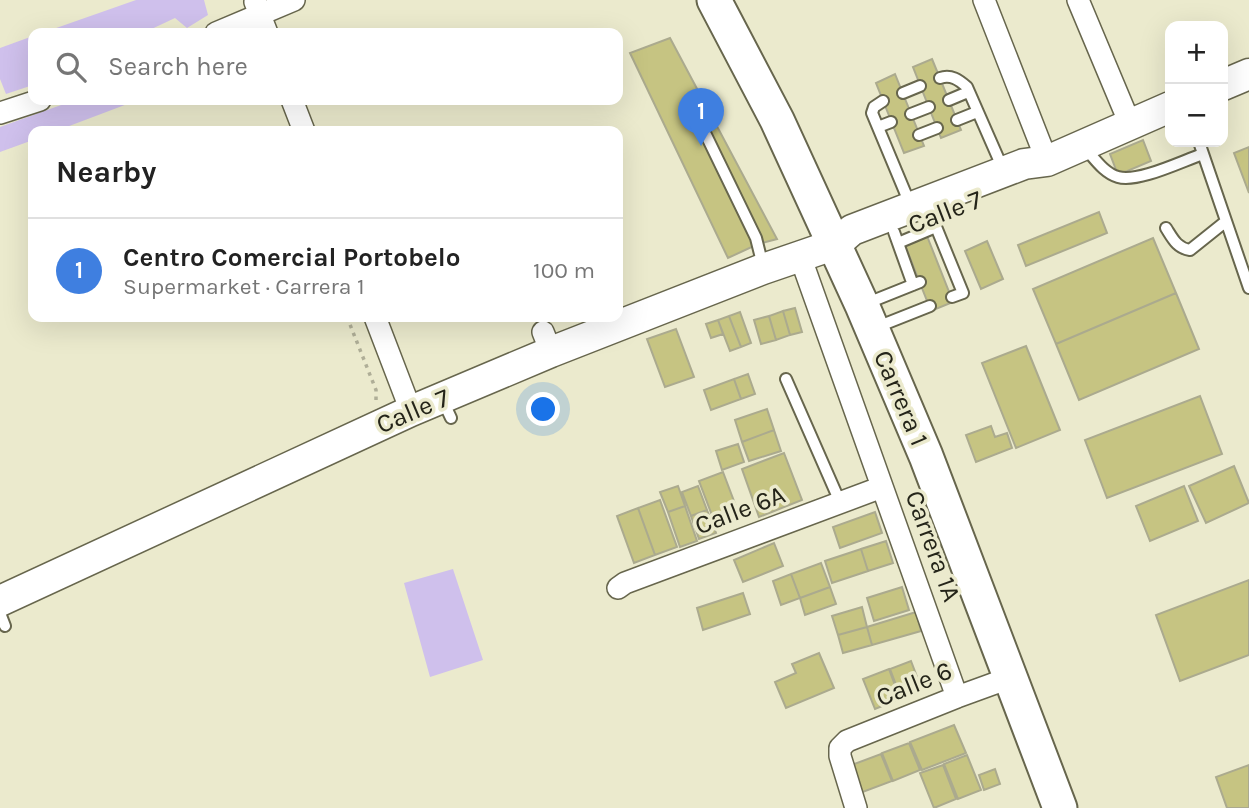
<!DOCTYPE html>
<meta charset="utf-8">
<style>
body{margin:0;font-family:Karla,sans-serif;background:#f2f2f2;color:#222}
.controls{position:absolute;right:21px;top:21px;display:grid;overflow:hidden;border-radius:14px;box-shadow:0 7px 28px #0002}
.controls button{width:63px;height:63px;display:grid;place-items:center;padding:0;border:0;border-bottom:2px solid #e0e0e0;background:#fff;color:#222;font:35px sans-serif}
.you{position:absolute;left:544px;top:410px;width:24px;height:24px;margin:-18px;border:5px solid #fff;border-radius:50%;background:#1a73e8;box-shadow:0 0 0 10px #1a73e833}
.badge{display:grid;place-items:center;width:46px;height:46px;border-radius:50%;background:#814ec5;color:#fff;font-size:23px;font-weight:700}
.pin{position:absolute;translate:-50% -58px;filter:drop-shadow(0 2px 4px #0008)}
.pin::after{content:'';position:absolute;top:37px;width:24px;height:21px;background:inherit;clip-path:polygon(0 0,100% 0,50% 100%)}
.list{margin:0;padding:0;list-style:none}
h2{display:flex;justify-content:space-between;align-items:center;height:91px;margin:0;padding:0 28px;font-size:30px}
h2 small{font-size:23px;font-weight:400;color:#767676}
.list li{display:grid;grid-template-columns:46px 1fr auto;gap:21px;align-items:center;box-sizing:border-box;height:105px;padding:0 28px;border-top:2px solid #e0e0e0}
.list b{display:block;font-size:26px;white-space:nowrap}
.list p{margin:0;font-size:23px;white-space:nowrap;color:#767676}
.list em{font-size:23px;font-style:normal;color:#767676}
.icon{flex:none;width:38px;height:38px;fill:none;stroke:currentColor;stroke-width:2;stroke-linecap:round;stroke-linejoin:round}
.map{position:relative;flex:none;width:1249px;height:808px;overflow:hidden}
.search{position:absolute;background:#fff;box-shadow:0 7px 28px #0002;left:28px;top:28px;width:595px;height:77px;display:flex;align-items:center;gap:18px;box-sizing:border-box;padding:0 24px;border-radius:14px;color:#767676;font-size:26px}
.panel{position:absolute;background:#fff;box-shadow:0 7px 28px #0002;left:28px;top:126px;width:595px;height:196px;border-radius:14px}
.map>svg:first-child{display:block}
.green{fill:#cfc0ec}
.building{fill:#c6c482;stroke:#abaa8e;stroke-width:2}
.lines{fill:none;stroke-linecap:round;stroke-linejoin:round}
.lane-casing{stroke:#67664d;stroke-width:14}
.street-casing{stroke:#67664d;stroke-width:24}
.secondary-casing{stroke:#67664d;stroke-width:33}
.primary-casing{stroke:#67664d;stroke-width:37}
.path{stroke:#afae97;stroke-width:3.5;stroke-dasharray:3.5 5;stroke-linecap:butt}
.lane{stroke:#fff;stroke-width:10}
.street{stroke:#fff;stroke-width:21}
.secondary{stroke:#fff;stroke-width:30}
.primary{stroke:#fff;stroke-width:33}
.labels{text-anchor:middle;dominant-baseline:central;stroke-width:7;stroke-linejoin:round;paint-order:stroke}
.street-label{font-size:26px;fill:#242419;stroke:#ebeacd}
</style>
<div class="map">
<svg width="1249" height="808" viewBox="0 0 1249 808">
<rect width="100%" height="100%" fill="#ebeacd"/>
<path class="green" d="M136 0H204L208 15 187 28 175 18 143 33H42Z
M33 36V85L6 94 0 79V48Z
M75 100H138L56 131H33V140L0 152V127Z
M453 569 483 660 430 677 404 583Z"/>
<path class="building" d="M670 38 777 239 758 244 728 258 630 53Z
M932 59 961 130 941 138 913 67Z
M895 74 924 146 904 153 876 83Z
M1143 140 1151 161 1118 175 1110 154Z
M1249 147V193L1234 153Z
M1099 212 1107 233 1026 266 1018 245Z
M927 236 953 302 931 311 905 245Z
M1153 238 1176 293 1056 344 1033 289Z
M987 241 1003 279 981 289 965 251Z
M1176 293 1199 349 1079 400 1056 344Z
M795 308 802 332 790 335 783 311Z
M783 311 790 335 776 340 769 316Z
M740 312 751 343 741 347 729 316Z
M729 316 741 347 730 351 718 320Z
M769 316 776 340 761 344 754 320Z
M718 320 723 334 711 338 706 324Z
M676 329 694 377 665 387 647 339Z
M1026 346 1060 430 1016 448 982 363Z
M748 374 755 394 741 399 734 379Z
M734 379 741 399 711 410 704 390Z
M1200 396 1222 454 1107 498 1085 440Z
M767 409 774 430 742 442 735 420Z
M991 426 995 437 1007 433 1012 448 976 462 966 435Z
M774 430 781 451 749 461 742 442Z
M738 444 744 462 722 470 716 451Z
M784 453 802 500 759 517 742 469Z
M1234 466 1249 503 1206 523 1189 486Z
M723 472 740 517 716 526 699 481Z
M678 486 685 506 668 512 660 492Z
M698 486 707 510 691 516 682 492Z
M1184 486 1198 521 1150 541 1136 506Z
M660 500 677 547 655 555 638 508Z
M685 506 697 541 680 547 668 512Z
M638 508 655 555 634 563 617 516Z
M707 510 716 533 699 539 691 516Z
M875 512 882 533 840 548 833 527Z
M886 541 893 563 868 571 861 549Z
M774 543 783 566 743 582 734 560Z
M861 549 868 571 832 583 825 561Z
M821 563 830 587 800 598 791 574Z
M791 574 800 598 781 605 773 581Z
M1249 580V655L1180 681 1156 615Z
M830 587 836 604 805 615 800 598Z
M902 587 909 610 874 621 867 598Z
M743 593 750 614 703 630 697 608Z
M862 607 867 627 838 635 832 616Z
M916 612 921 631 872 645 867 627Z
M867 627 872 645 843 653 838 635Z
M819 653 834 688 786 708 775 682 796 673 792 664Z
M911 661 922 690 901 698 890 669Z
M889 669 900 699 875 709 863 679Z
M954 725 966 753 922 770 910 742Z
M909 743 920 770 893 781 882 753Z
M881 754 892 781 860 793 849 766Z
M967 755 981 790 958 799 944 764Z
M943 765 956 799 934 808 920 773Z
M1249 765V808H1227L1216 777Z
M995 769 1000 784 984 790 979 775Z"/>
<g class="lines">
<g class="lane-casing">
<path id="lane" d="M940 78C951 74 959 80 967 87L1003 169
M903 93 920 86
M949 100 968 92
M883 101 874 107 872 113 910 204
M690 102 756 238 763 266
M911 114 929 107
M957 120 977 112
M878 127 891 122
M919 135 937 128
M1199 142 1249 288
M1085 148C1095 159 1104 173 1118 177 1138 183 1182 161 1203 154
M932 217 963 293 952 297
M1166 228C1173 239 1177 248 1190 250L1225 222
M894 232 913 285
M898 243 936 227
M865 304 920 282
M877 327 930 306
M786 379 840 502
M443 401 451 418
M0 613 5 626"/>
</g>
<g class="street-casing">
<path id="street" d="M984 0 1047 161
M1078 0 1130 124
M255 2 267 33
M216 33 294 0
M292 100 304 131
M0 113 40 100
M800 256 957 697
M375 317 411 411
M543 332 551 352
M618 588 625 583 882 487
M856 808 840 756V748L847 741 957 697 1012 677"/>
</g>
<g class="secondary-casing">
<path id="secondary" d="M1223 85 1249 74
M0 601 411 411 551 352 763 269 836 244 852 230 1024 164 1047 161 1170 107"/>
</g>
<g class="primary-casing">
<path id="primary" d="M714 0 777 120 862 305 926 456 1060 808"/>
</g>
<path class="path" d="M347 317 376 390V400"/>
<use href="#lane" class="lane"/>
<use href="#street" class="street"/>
<use href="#secondary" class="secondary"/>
<use href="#primary" class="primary"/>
</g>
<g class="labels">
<g class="street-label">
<text transform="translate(945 212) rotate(-21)">Calle 7</text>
<text transform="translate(901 398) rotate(67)">Carrera 1</text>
<text transform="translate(413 411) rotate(-23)">Calle 7</text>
<text transform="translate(740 510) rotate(-21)">Calle 6A</text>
<text transform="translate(933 546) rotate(70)">Carrera 1A</text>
<text transform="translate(914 684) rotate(-22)">Calle 6</text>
</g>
</g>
</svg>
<div class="controls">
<button>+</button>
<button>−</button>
</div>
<div class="you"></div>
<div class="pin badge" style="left:701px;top:146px;background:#3f7fe0">1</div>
<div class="search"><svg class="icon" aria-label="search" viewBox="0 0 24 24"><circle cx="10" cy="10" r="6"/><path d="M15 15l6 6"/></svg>Search here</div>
<section class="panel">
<h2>Nearby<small></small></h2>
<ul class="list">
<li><span class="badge" style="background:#3f7fe0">1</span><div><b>Centro Comercial Portobelo</b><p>Supermarket · Carrera 1</p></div><em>100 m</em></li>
</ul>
</section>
</div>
